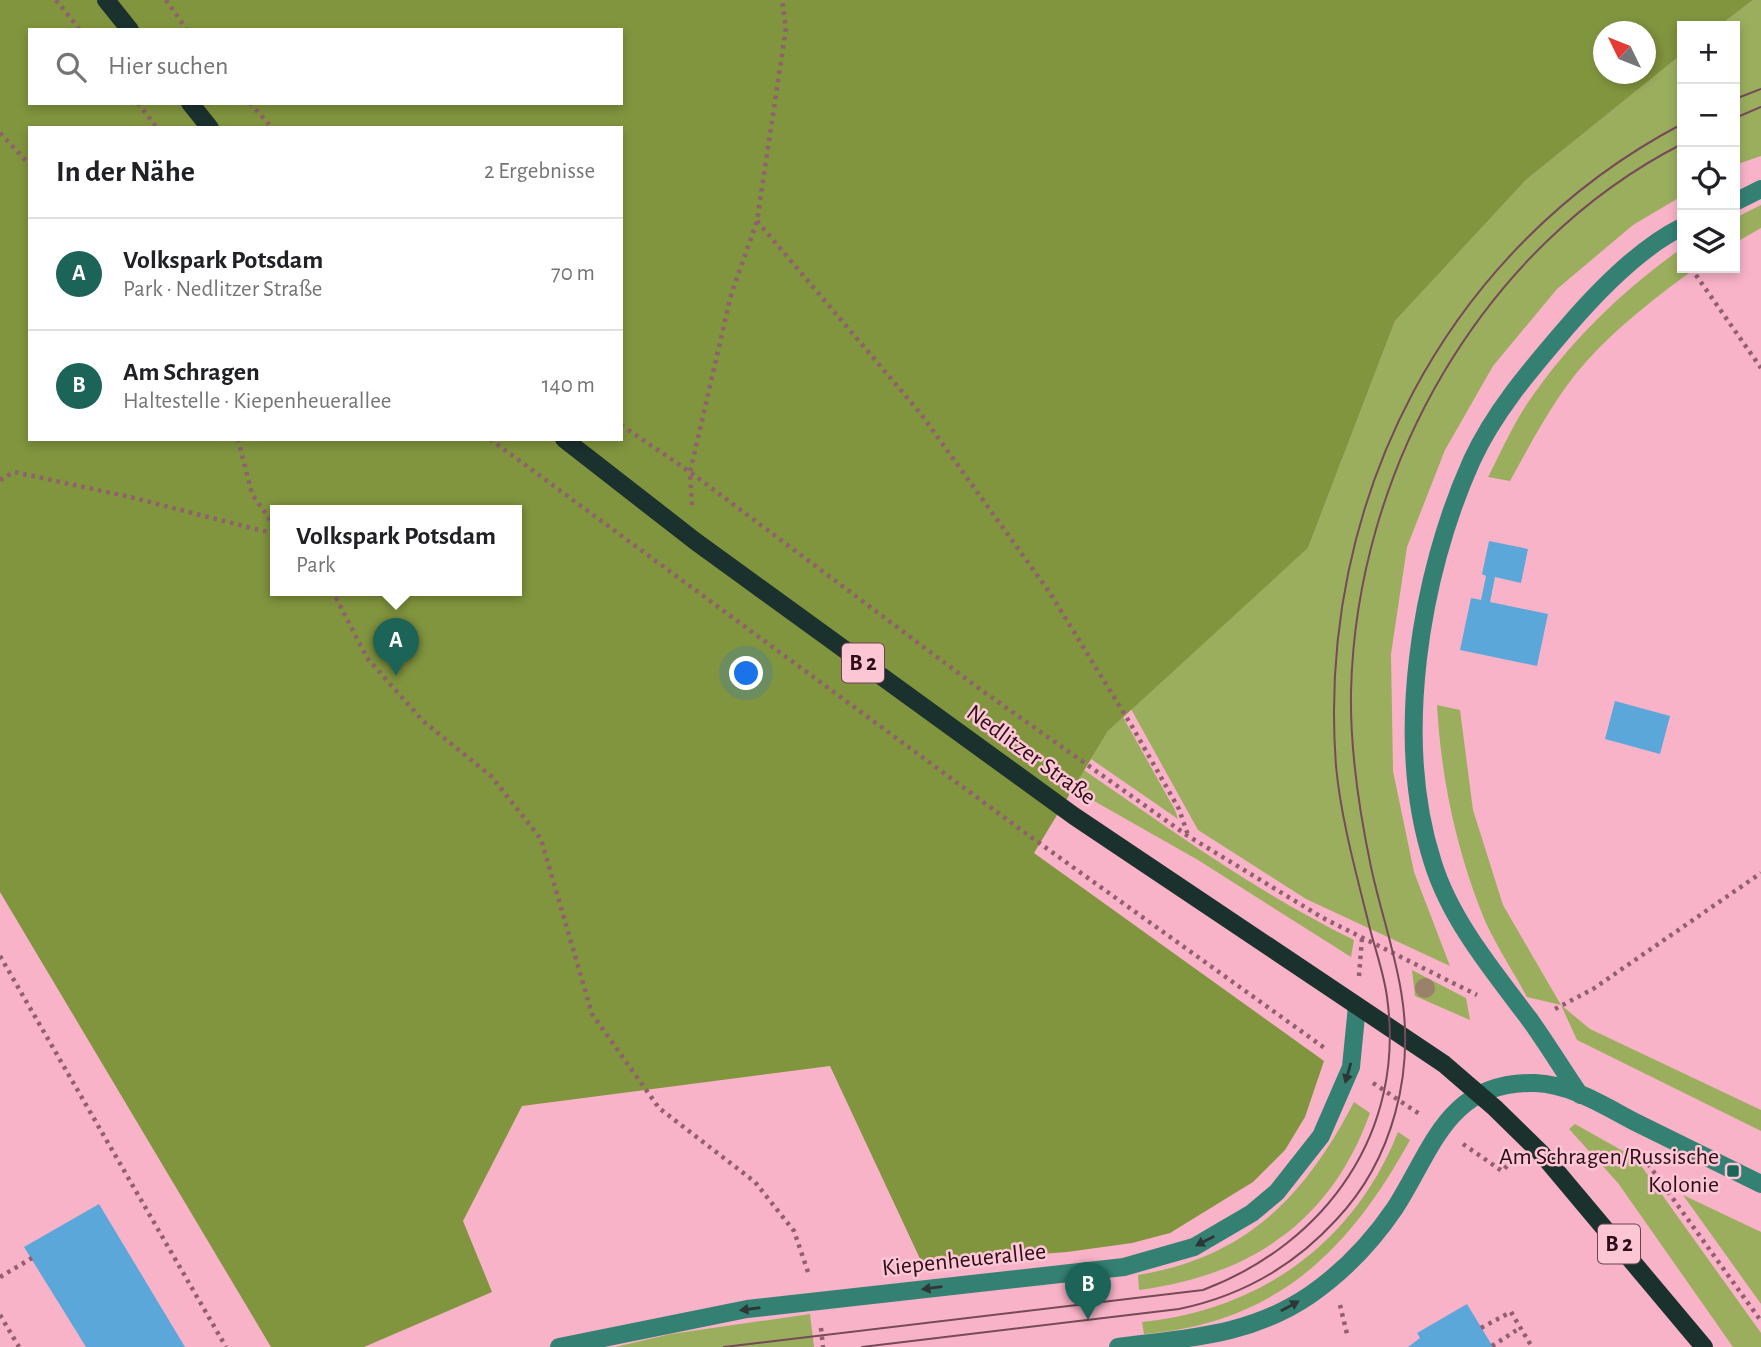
<!DOCTYPE html>
<html lang="de">
<meta charset="utf-8">
<style>
body{margin:0;font-family:"Alegreya Sans",sans-serif;background:#f6f6f6;color:#202124}
.controls{position:absolute;right:21px;top:21px;display:grid;overflow:hidden;border-radius:0px;box-shadow:0 4px 10px #0003}
.controls button{width:63px;height:63px;display:grid;place-items:center;padding:0;border:0;border-bottom:2px solid #e0e0e0;background:#fff;color:#202124;font:35px sans-serif}
.compass{position:absolute;left:1593px;top:21px;width:63px;height:63px;border-radius:50%;background:#fff;box-shadow:0 4px 10px #0003;rotate:313deg}
.you{position:absolute;left:747px;top:674px;width:24px;height:24px;margin:-18px;border:5px solid #fff;border-radius:50%;background:#1a73e8;box-shadow:0 0 0 10px #1a73e833}
.badge{display:grid;place-items:center;width:46px;height:46px;border-radius:50%;background:#1c6458;color:#fff;font-size:23px;font-weight:700}
.pin{position:absolute;translate:-50% -58px;filter:drop-shadow(0 2px 4px #0008)}
.pin::after{content:'';position:absolute;top:37px;width:24px;height:21px;background:inherit;clip-path:polygon(0 0,100% 0,50% 100%)}
.popup{position:absolute;left:270px;top:505px;width:252px;height:91px;box-sizing:border-box;display:grid;place-content:center;border-radius:0px;background:#fff;filter:drop-shadow(0 2px 5px #0005);font-size:23px;white-space:nowrap;color:#757577}
.popup b{font-size:26px;color:#202124}
.popup::after{content:'';position:absolute;left:50%;top:100%;margin-left:-14px;border:14px solid transparent;border-top-color:#fff}
.list{margin:0;padding:0;list-style:none}
h2{display:flex;justify-content:space-between;align-items:center;height:91px;margin:0;padding:0 28px;font-size:30px}
h2 small{font-size:23px;font-weight:400;color:#757577}
.list li{display:grid;grid-template-columns:46px 1fr auto;gap:21px;align-items:center;box-sizing:border-box;height:112px;padding:0 28px;border-top:2px solid #e0e0e0}
.list b{display:block;font-size:26px;white-space:nowrap}
.list p{margin:0;font-size:23px;white-space:nowrap;color:#757577}
.list em{font-size:23px;font-style:normal;color:#757577}
.icon{flex:none;width:38px;height:38px;fill:none;stroke:currentColor;stroke-width:2;stroke-linecap:round;stroke-linejoin:round}
.map{position:relative;flex:none;width:1761px;height:1347px;overflow:hidden}
.search{position:absolute;background:#fff;box-shadow:0 4px 10px #0003;left:28px;top:28px;width:595px;height:77px;display:flex;align-items:center;gap:18px;box-sizing:border-box;padding:0 24px;border-radius:0px;color:#757577;font-size:26px}
.panel{position:absolute;background:#fff;box-shadow:0 4px 10px #0003;left:28px;top:126px;width:595px;height:315px;border-radius:0px}
.map>svg:first-child{display:block}
.green{fill:#9bae5e}
.forest{fill:#81943e;fill-rule:evenodd}
.building{fill:#5ca7da}
.lines{fill:none;stroke-linecap:round;stroke-linejoin:round}
.path{stroke:#915f6e;stroke-width:4.5;stroke-dasharray:3.5 5;stroke-linecap:butt}
.minor{stroke:#348173;stroke-width:18}
.major{stroke:#1b312d;stroke-width:18}
.tram{stroke:#774a59;stroke-width:2}
.tree{fill:#9a826a}
.oneway{fill:#2f3638}
.poi-dot{fill:#1c6458;stroke:#fcc6d5;stroke-width:2.5}
.labels{text-anchor:middle;dominant-baseline:central;stroke-width:5;stroke-linejoin:round;paint-order:stroke}
.shield{fill:#fcc6d5;stroke:#6a4451;stroke-width:2}
.shield-label{font-size:23px;font-weight:bold;fill:#2c0d18}
.street-label{font-size:24px;fill:#2c0d18;stroke:#fcc6d5}
.poi-label{font-size:24px;fill:#2c0d18;stroke:#fcc6d5;text-anchor:end}
</style>
<div class="map">
<svg width="1761" height="1347" viewBox="0 0 1761 1347">
<rect width="100%" height="100%" fill="#f9b3c8"/>
<path class="green" d="M1753 0H1761V156L1735 165V26H1719Z
M1682 54V196L1633 225 1557 289 1493 366 1445 450 1407 547 1391 654 1393 771 1414 872 1450 966 1306 899 1198 830 1131 709 1308 548 1395 321 1527 179Z
M1761 205V228L1735 243V218Z
M1682 248V268H1696C1653 299 1608 334 1575 375 1549 408 1530 445 1510 481L1488 477C1501 452 1513 424 1529 401 1571 340 1623 290 1682 248Z
M1437 705 1460 710 1473 810 1503 905 1561 1005 1590 1029 1761 1110V1131L1577 1040 1561 1005 1527 997C1512 969 1492 940 1481 911 1455 844 1441 776 1437 705Z
M1123 717 1175 810 1178 819 1091 759 1108 731Z
M1084 770C1171 830 1258 893 1354 940L1351 957 1198 860 1073 789Z
M1412 970 1466 998 1470 1020 1415 996Z
M1354 1102 1370 1113C1331 1222 1251 1275 1139 1290L1138 1275C1247 1257 1305 1196 1354 1102Z
M1575 1124 1630 1155 1640 1164 1761 1333V1347H1733L1618 1183 1569 1129Z
M1398 1132 1410 1140C1349 1251 1276 1323 1144 1334L1142 1322C1260 1310 1354 1243 1398 1132Z
M1683 1195 1761 1232V1304Z
M810 1314 814 1347H615L671 1334Z"/>
<path class="forest" d="M0 0H1753L1719 26H1682V54L1527 179 1395 321 1308 548 1108 731 1034 853 1324 1061 1305 1117 1285 1150 1253 1182 1170 1233 1132 1243 1067 1252 922 1263 830 1066 522 1106 463 1221 492 1292 364 1347H271L0 892ZM30 30H621V103H30ZM1604 32H1646V74H1604ZM30 128H621V439H30ZM275 510H517V590H275Z"/>
<path class="building" d="M1489 541 1528 549 1521 583 1495 577 1490 602 1548 614 1537 666 1460 650 1471 598 1481 600 1486 576 1482 574Z
M1615 701 1670 716 1660 754 1605 739Z
M99 1204 185 1347H86L24 1247Z
M1467 1304 1493 1347H1408L1420 1338 1417 1333Z"/>
<g class="lines">
<path class="path" d="M56 0 80 30
M166 0 187 30
M138 103 157 128
M250 103 272 128
M0 133 30 165
M757 221 921 414 1050 593 1133 728 1179 809 1188 835
M1691 268 1761 368
M621 425 690 472 977 687 1188 836 1323 918 1477 995
M238 439 252 494 275 527
M490 439 1024 832 1326 1049
M0 480 14 472 130 497 275 534
M692 505 690 472 731 295 757 221 786 28 782 0
M332 590 367 658 423 721 491 776 541 839 592 1014 659 1108 755 1182 794 1231 809 1275
M0 956 226 1347
M1359 976 1362 938
M1555 1009 1593 989 1761 873
M1373 1083 1421 1115
M1463 1144 1502 1171 1512 1161
M1643 1157 1761 1321
M0 1277 32 1258
M1340 1305 1348 1338
M0 1315 19 1347
M821 1328 823 1347
M1481 1328 1511 1312 1532 1347
M1492 1346 1520 1328"/>
<path class="minor" d="M1735 202 1761 189
M1580 1095C1563 1070 1547 1044 1530 1020 1494 972 1451 921 1433 863 1393 740 1420 575 1472 460 1495 410 1532 368 1567 327 1598 291 1639 248 1682 227
M559 1347 747 1309 1124 1267 1194 1247 1252 1213 1277 1192 1321 1136 1351 1067 1357 1006
M1118 1347C1187 1338 1250 1336 1310 1295 1343 1272 1372 1242 1395 1208 1433 1149 1447 1081 1535 1083 1571 1084 1606 1107 1637 1123 1679 1144 1720 1164 1761 1184"/>
<path class="major" d="M106 0 130 30
M190 103 210 128
M564 439 695 541 1074 816 1444 1064 1495 1108 1542 1154 1704 1347"/>
<path class="tram" d="M1735 99 1761 89
M1735 118 1761 107
M724 1347 1203 1290C1327 1243 1406 1131 1387 997 1384 974 1376 952 1370 929 1357 876 1341 820 1336 766 1316 502 1446 248 1682 124
M862 1347 1179 1309C1241 1296 1293 1267 1336 1220 1393 1160 1415 1072 1401 991 1394 949 1380 909 1371 867 1359 810 1350 751 1351 692 1356 470 1482 246 1682 144"/>
</g>
<circle class="tree" cx="1425" cy="988" r="10"/>
<defs><path id="oneway-solid" d="M-6-.8H1V-3.2L6.5 0L1 3.2V.8H-6Z" transform="scale(1.75)"/></defs>
<g class="oneway">
<use href="#oneway-solid" transform="translate(1348 1073) rotate(106)"/>
<use href="#oneway-solid" transform="translate(1205 1241) rotate(153)"/>
<use href="#oneway-solid" transform="translate(932 1288) rotate(173)"/>
<use href="#oneway-solid" transform="translate(1290 1306) rotate(-29)"/>
<use href="#oneway-solid" transform="translate(750 1309) rotate(172)"/>
</g>
<rect class="poi-dot" x="1726" y="1164" width="14" height="14" rx="3.5"/>
<g class="labels">
<g class="shield">
<rect x="842" y="643.5" width="42" height="39" rx="5"/>
<rect x="1598" y="1224.5" width="42" height="39" rx="5"/>
</g>
<g class="shield-label">
<text x="863" y="663">B 2</text>
<text x="1619" y="1244">B 2</text>
</g>
<g class="street-label">
<text transform="translate(1031 755) rotate(36)">Nedlitzer Straße</text>
<text transform="translate(964 1260) rotate(-6)">Kiepenheuerallee</text>
</g>
<g class="poi-label">
<text x="1719" y="1157">Am Schragen/Russische<tspan x="1719" dy="28">Kolonie</tspan></text>
</g>
</g>
</svg>
<div class="controls">
<button>+</button>
<button>−</button>
<button><svg class="icon" aria-label="locate" viewBox="0 0 24 24"><circle cx="12" cy="12" r="6"/><path d="M12 2v4M12 18v4M2 12h4M18 12h4"/></svg></button>
<button><svg class="icon" aria-label="layers" viewBox="0 0 24 24"><path d="M12 4l9 5-9 5-9-5zM3 14l9 5 9-5"/></svg></button>
</div>
<svg class="compass" viewBox="-18 -18 36 36"><path d="M0-13l5 13h-10z" fill="#e53935"/><path d="M0 13l5-13h-10z" fill="#757577"/></svg>
<div class="you"></div>
<div class="pin badge" style="left:396px;top:676px">A</div>
<div class="popup"><b>Volkspark Potsdam</b>Park</div>
<div class="pin badge" style="left:1088px;top:1320px">B</div>
<div class="search"><svg class="icon" aria-label="search" viewBox="0 0 24 24"><circle cx="10" cy="10" r="6"/><path d="M15 15l6 6"/></svg>Hier suchen</div>
<section class="panel">
<h2>In der Nähe<small>2 Ergebnisse</small></h2>
<ul class="list">
<li><span class="badge">A</span><div><b>Volkspark Potsdam</b><p>Park · Nedlitzer Straße</p></div><em>70 m</em></li>
<li><span class="badge">B</span><div><b>Am Schragen</b><p>Haltestelle · Kiepenheuerallee</p></div><em>140 m</em></li>
</ul>
</section>
</div>
